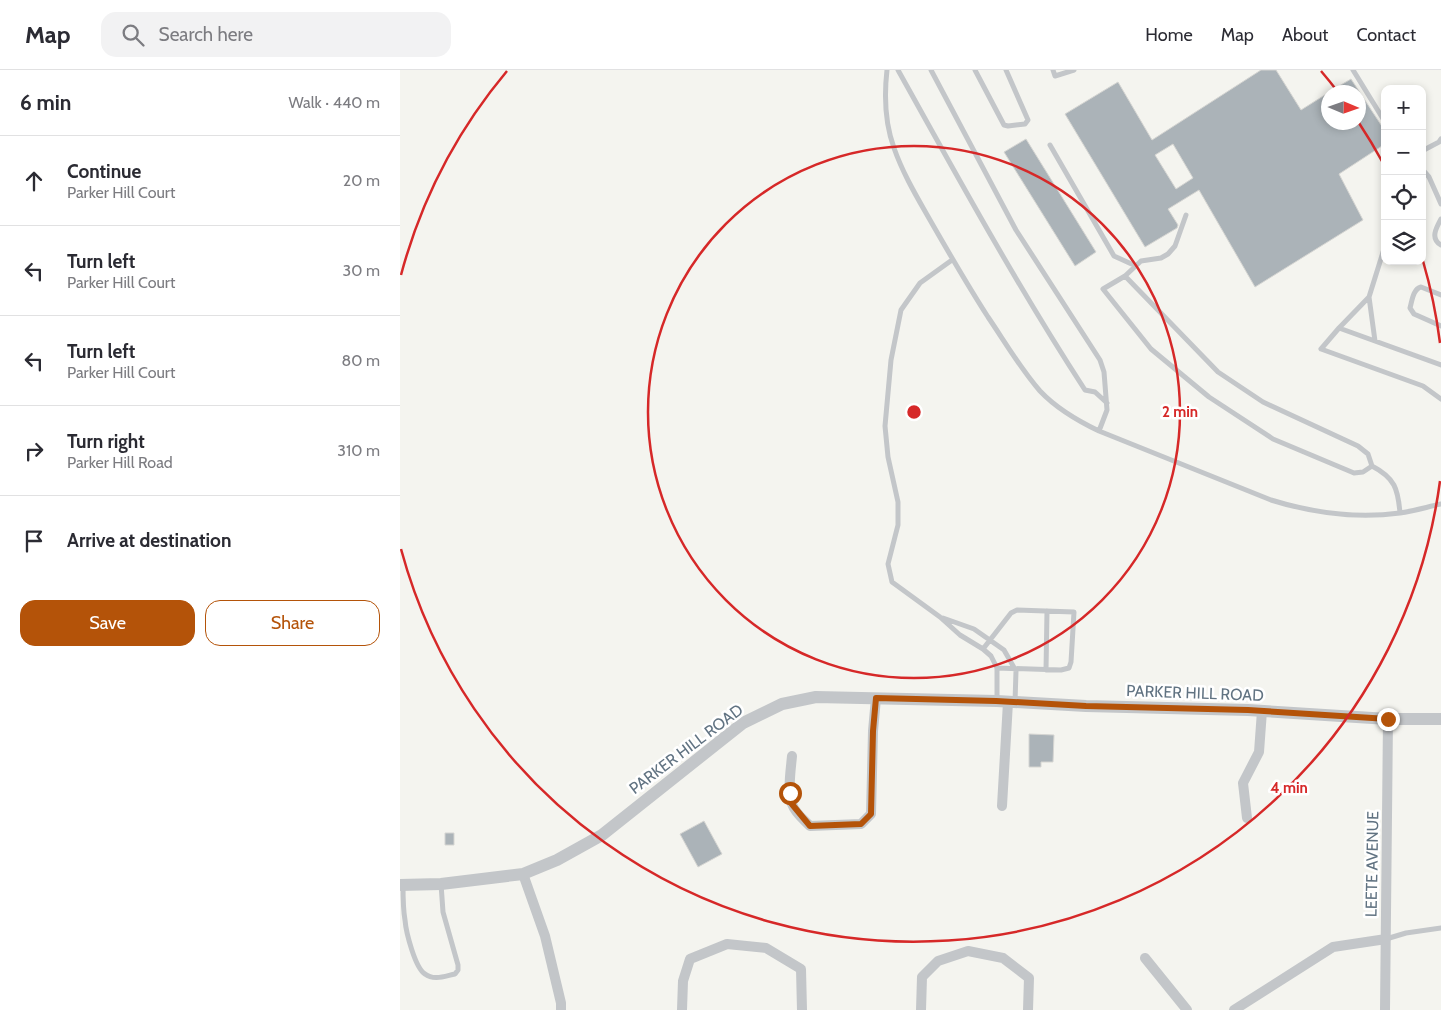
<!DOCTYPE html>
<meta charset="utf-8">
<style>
body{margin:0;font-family:Cabin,sans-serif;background:#f2f2f3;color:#2b2b33}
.controls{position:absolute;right:15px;top:15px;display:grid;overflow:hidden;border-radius:10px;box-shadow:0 2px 8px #0003}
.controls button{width:45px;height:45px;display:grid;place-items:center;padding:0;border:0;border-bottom:1px solid #e1e1e2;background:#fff;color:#2b2b33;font:25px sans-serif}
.compass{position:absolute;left:921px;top:15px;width:45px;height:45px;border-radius:50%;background:#fff;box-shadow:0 2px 8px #0003;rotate:92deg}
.stop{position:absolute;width:15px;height:15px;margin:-11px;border:4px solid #b45309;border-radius:50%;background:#fff}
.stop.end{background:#b45309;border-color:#fff;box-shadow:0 1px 5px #0008}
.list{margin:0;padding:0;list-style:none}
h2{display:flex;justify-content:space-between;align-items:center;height:65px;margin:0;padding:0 20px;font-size:21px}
h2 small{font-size:16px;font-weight:400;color:#7c7c81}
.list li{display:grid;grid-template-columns:32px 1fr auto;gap:15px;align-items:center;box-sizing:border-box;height:90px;padding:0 20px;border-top:1px solid #e1e1e2}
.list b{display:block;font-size:19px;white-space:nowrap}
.list p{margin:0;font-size:16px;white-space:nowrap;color:#7c7c81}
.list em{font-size:16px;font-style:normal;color:#7c7c81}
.actions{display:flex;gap:10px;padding:15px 20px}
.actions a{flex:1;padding:11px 0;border:1px solid #b45309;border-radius:15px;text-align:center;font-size:18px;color:#b45309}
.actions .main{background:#b45309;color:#fff}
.icon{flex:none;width:28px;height:28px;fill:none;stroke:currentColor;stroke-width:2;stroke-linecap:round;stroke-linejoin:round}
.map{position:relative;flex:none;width:1041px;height:940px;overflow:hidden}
header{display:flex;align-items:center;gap:30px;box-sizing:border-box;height:70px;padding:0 25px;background:#fff;border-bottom:1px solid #e1e1e2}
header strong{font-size:24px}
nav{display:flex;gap:28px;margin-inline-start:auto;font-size:18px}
.search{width:350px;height:45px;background:#f2f2f3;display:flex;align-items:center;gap:12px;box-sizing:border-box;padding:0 18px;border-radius:15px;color:#7c7c81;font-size:19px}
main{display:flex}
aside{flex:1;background:#fff}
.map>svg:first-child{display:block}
.building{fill:#abb3b8;stroke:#d5d5d2;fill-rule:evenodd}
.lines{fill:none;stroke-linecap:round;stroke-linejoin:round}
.service{stroke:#c3c6c9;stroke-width:5}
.minor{stroke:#c3c6c9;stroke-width:10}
.tertiary{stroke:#c3c6c9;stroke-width:12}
.route{stroke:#b45309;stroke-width:6}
.ring{fill:none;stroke:#d62828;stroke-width:2.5}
.labels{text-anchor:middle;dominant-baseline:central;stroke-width:5;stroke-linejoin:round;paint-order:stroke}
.street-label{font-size:16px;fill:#617382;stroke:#fff}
.centre{fill:#d62828;stroke:#fff;stroke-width:2.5}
.ring-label{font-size:15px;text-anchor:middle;font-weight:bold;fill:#d62828;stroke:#fff;stroke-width:5;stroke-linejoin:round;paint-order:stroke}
</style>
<header>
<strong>Map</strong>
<div class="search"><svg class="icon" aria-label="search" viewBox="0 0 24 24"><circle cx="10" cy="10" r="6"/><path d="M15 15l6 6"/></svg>Search here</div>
<nav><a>Home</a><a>Map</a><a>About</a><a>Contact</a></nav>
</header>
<main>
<aside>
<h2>6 min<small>Walk · 440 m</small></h2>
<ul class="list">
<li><svg class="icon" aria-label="ahead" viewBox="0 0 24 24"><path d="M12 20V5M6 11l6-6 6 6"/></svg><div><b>Continue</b><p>Parker Hill Court</p></div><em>20 m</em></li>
<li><svg class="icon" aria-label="left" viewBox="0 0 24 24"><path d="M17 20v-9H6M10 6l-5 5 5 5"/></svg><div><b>Turn left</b><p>Parker Hill Court</p></div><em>30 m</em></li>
<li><svg class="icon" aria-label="left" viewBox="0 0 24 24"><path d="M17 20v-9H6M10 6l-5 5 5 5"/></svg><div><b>Turn left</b><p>Parker Hill Court</p></div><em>80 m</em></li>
<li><svg class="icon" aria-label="right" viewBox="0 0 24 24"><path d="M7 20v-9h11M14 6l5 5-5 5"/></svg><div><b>Turn right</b><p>Parker Hill Road</p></div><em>310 m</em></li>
<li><svg class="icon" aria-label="arrive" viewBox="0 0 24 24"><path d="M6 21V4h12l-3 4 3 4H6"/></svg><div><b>Arrive at destination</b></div></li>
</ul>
<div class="actions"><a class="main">Save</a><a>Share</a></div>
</aside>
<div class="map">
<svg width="1041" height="940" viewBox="0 0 1041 940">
<rect width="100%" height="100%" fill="#f4f4ef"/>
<path class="building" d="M861 0H876L901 40 928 23V52H958V22H929L951 9 985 61V74L939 104 963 150 855 217 799 120 768 139 778 155 777 158 745 177 665 44 718 12 752 70ZM773 74 793 108 776 119 755 85Z
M626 69 696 182 675 196 604 82Z
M629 664 654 665 653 692H641V697H629Z
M304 751 322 784 298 797 280 764Z
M45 763H54V775H45Z"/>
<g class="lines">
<path class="service" d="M487 0C484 26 485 53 494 78 502 101 514 122 526 143 546 178 566 213 588 247 605 272 620 298 640 321 657 339 678 351 699 361L871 430C913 443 956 449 1000 443 1014 441 1027 437 1041 434
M498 0C558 108 618 217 685 320L695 322 707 333
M531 0 616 160 700 290 704 302 707 340 699 361
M575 0 604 55 608 56 625 54 628 50 606 0
M653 0 655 6 674 0
M953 0 985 52
M650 75 714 186 736 196
M1022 81 1039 72 1041 69
M1022 99 1029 107 1041 134
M1041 149C1036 158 1030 169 1041 175
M985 163 984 179 969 227 939 258 1041 295
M552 190 520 213 501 240 491 290 485 356 488 387 498 432V455L488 494 492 512 540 547 560 565 583 579 591 586 597 598V631
M725 206 741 191 761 188 768 184 775 176 786 145
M1041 225 1021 217C1013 219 1012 231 1010 238L1014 244 1041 256
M969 227 975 271
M939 258 921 279 1023 316 1041 329
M972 396 963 402 954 403 873 369 809 327 751 279 703 219 725 206 818 302 863 332 958 376 968 384 972 396C995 408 998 419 1000 443
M543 548 574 559 604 580 616 601 615 632
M583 579 611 543 617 540 674 542 671 592 669 598 661 600 597 598
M646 600 647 541
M3 815C3 827 3 839 5 850 6 862 15 898 25 904 34 911 45 906 55 904L58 900V895L43 842 41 814
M986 869 1006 863 1041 858"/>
<path class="minor" d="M392 686C391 698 387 723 392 734 395 743 404 750 410 756L461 754 471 744 473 661 476 628
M602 736 608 632
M847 748 843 713 859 682 862 641
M123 804 145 866 161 933V940
M745 888 787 940
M282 940 283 911 290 889 327 874 366 878 401 899 402 940
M521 940 522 907 538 891 568 881 603 888 629 908 628 940
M834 940 933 877 986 869
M985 940 988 649"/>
<path class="tertiary" d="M0 815 41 814 123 804 157 790 202 765 343 653 382 634 416 627 597 631 686 636 848 640 988 649H1041"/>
</g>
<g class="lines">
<path class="route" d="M390 723 391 733 410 756 461 754 471 744 473 661 476 628 596 631 686 636 848 640 988 649"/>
</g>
<g class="ring">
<circle cx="514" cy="342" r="266"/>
<path d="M1040 411A531 531 0 0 1 1 479M1 205A531 531 0 0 1 107 1M921 1A531 531 0 0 1 938 22M959 53A531 531 0 0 1 983 93M1023 191A531 531 0 0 1 1040 273"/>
</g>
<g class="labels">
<g class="street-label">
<text transform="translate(795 623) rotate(2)">PARKER HILL ROAD</text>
<text transform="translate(286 679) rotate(-37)">PARKER HILL ROAD</text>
<text transform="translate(972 794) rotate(-89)">LEETE AVENUE</text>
</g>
</g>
<circle cx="514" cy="342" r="8" class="centre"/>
<g class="ring-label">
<text x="780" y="347">2 min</text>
<text x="889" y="723">4 min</text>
</g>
</svg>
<div class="controls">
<button>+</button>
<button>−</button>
<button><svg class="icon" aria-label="locate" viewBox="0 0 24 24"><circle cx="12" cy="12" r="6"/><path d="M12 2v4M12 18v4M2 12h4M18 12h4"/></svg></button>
<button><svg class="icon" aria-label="layers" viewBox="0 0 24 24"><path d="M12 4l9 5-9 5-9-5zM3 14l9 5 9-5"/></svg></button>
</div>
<svg class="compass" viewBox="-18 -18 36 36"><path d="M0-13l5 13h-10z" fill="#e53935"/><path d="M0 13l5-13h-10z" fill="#7c7c81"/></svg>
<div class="stop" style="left:390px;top:723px"></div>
<div class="stop end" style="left:988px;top:649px"></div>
</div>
</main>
